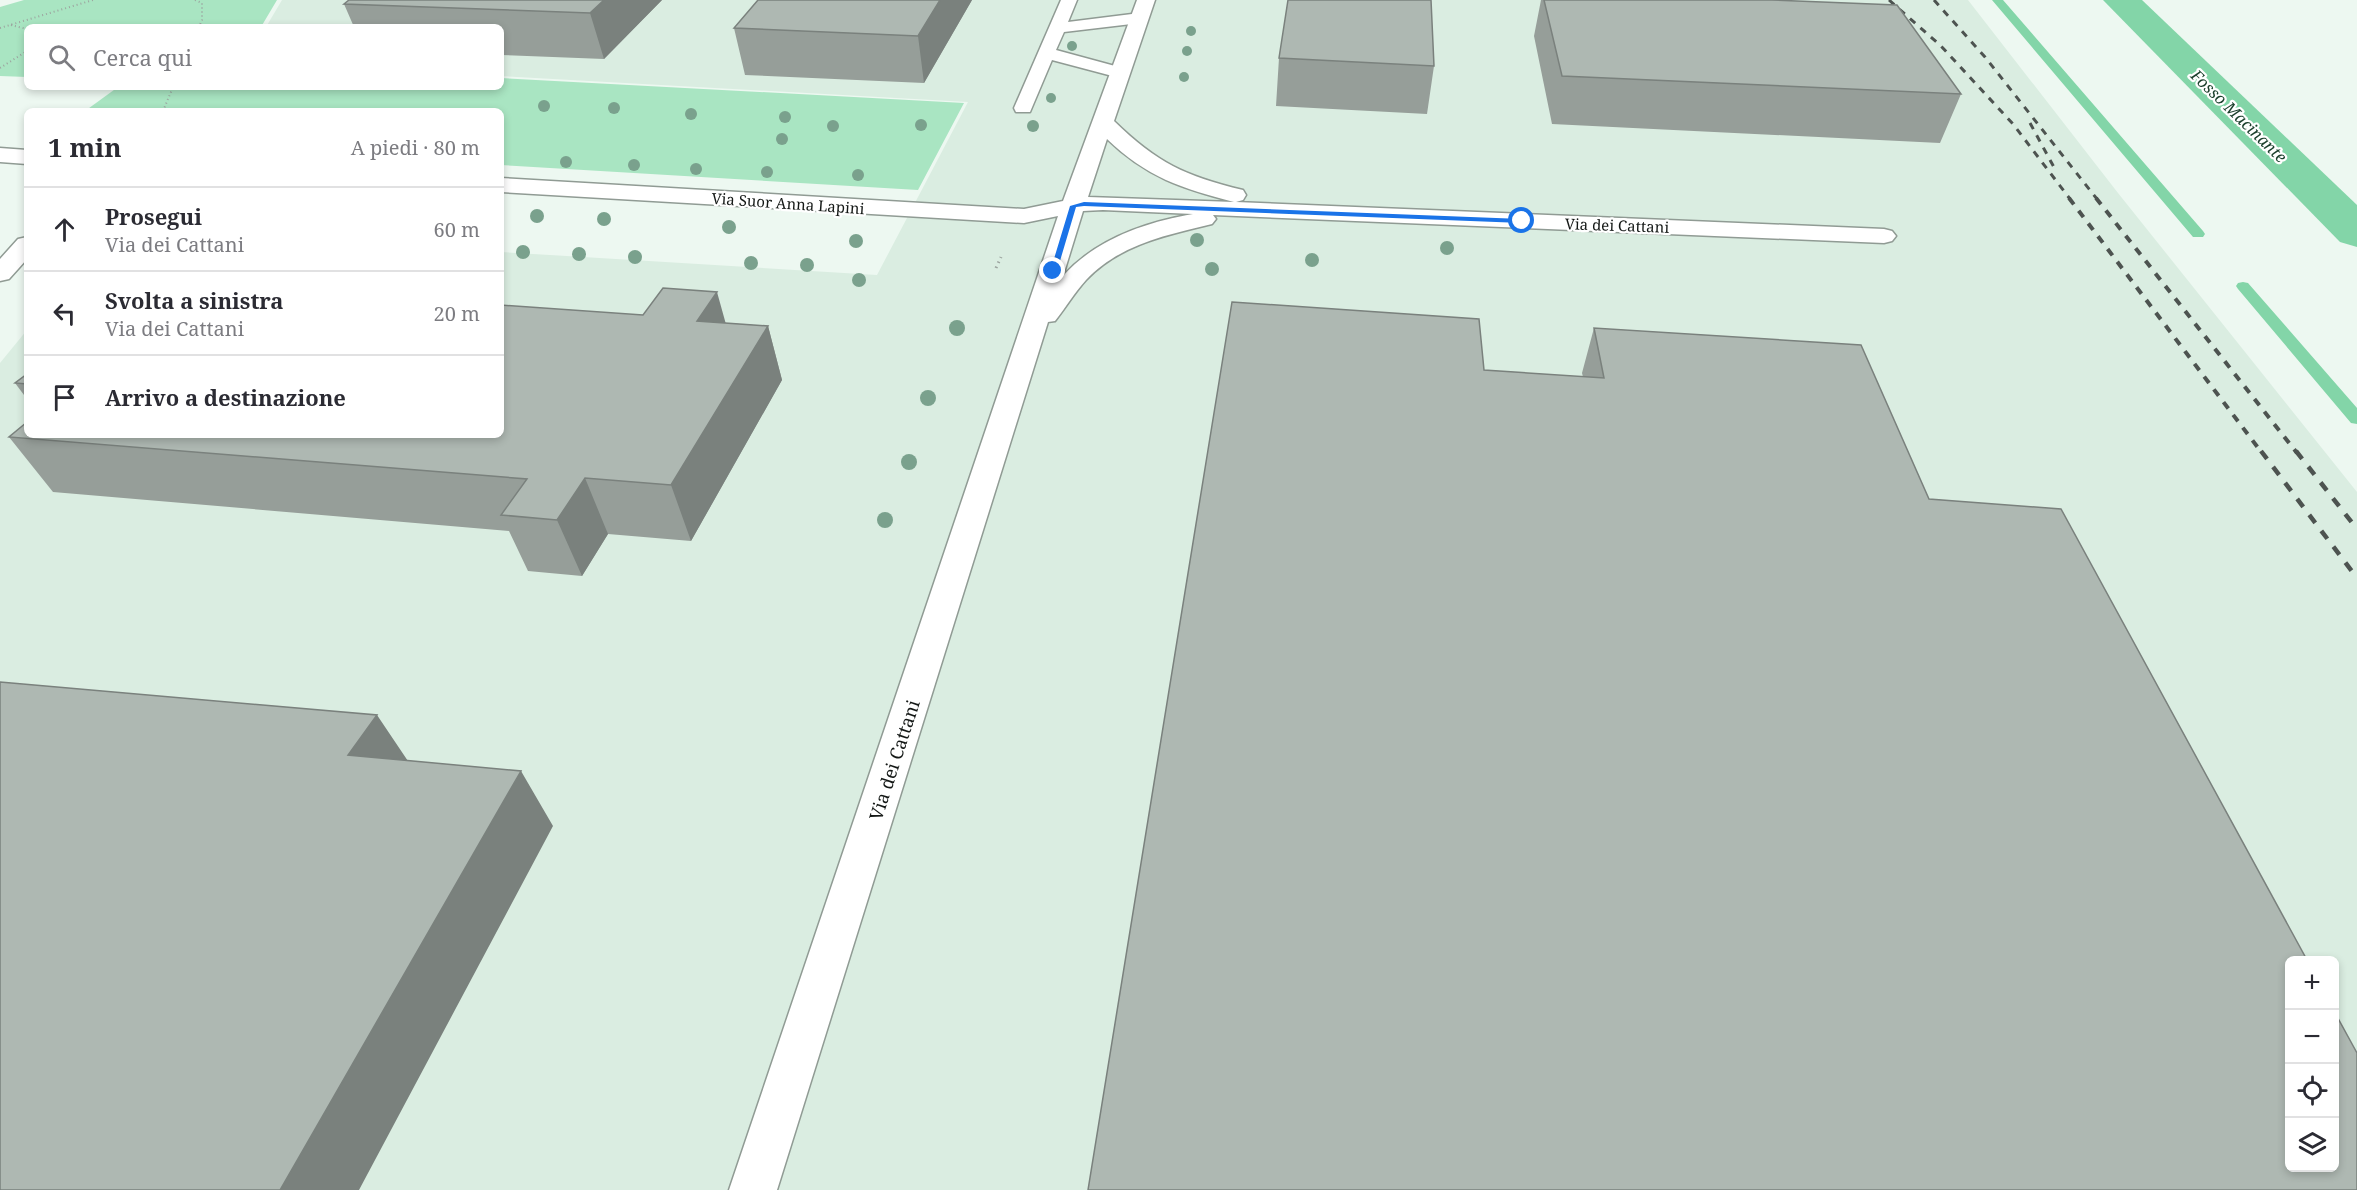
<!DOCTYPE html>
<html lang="it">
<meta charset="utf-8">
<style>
body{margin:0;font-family:"Noto Serif",serif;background:#f2f2f3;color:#2b2b33}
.controls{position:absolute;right:18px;bottom:18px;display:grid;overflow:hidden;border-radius:9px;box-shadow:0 3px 9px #0003}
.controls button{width:54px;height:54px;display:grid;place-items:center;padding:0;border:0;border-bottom:2px solid #e1e1e2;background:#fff;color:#2b2b33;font:30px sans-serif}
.stop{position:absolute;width:18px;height:18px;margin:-14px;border:4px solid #1a73e8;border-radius:50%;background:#fff}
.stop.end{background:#1a73e8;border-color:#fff;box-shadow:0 2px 6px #0008}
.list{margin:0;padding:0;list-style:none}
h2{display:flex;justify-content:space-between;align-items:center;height:78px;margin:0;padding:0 24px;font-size:26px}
h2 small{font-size:20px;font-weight:400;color:#7c7c81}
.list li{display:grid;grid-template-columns:39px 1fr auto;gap:18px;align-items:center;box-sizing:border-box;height:84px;padding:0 24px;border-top:2px solid #e1e1e2}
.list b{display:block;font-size:22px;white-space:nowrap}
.list p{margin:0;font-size:20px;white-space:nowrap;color:#7c7c81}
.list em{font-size:20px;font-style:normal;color:#7c7c81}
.icon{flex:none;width:33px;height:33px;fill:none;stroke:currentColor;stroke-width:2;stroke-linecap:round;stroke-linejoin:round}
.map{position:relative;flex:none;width:2357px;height:1190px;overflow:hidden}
.search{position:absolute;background:#fff;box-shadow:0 3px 9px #0003;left:24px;top:24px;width:480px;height:66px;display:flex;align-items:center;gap:15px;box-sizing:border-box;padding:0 21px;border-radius:9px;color:#7c7c81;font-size:22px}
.panel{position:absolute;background:#fff;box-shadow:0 3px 9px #0003;left:24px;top:108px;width:480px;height:330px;border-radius:9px}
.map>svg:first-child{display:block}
.built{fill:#daede1;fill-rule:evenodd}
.green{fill:#a9e5c2}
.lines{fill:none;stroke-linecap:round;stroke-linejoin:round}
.stream{fill:#83d5a8;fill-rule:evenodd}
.canal{fill:#83d5a8;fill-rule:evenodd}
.lane-casing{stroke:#909b94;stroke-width:3}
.street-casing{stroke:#909b94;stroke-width:3}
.path-far1{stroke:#9ca49f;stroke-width:2;stroke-dasharray:1 3;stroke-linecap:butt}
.path{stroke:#9ca49f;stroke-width:3;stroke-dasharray:1.5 4;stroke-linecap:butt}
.lane{fill:#fff;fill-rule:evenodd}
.street{fill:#fff;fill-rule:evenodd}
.rail-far2{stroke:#4d5350;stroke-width:3;stroke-dasharray:7 7;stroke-linecap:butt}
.rail-far1{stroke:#4d5350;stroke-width:4;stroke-dasharray:8 8;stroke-linecap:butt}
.rail{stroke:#4d5350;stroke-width:4.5;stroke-dasharray:10 10;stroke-linecap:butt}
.tree{fill:#7aa18d}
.wall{fill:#969e99}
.shaded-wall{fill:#7a817d}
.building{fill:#aeb8b2;stroke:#7a817d;stroke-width:1.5}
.route{fill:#1a73e8}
.labels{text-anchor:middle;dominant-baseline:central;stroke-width:4.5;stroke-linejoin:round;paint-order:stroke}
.far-street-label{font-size:15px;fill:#141816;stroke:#fff}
.far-water-label{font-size:16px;font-style:italic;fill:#1c402d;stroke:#fff}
.street-label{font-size:18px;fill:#141816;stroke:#fff}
</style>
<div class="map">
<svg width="2357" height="1190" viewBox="0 0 2357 1190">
<rect width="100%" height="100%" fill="#edf8f1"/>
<path class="built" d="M282 0H1968L2118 193 2357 492V1190H0V363L27 330V435H501V252L877 275 968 102 501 76V27H266ZM2290 960H2334V1168H2290Z"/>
<path class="green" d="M24 0H277L261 27H27V77L0 76V7Z
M501 78 964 103 918 190 501 165V111H85L118 87H501Z"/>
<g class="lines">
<path class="stream" d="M1992 0H2003L2203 231 2205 234 2203 237H2193Z
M2243 282 2248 283 2357 408V424L2351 423 2238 289 2236 286 2238 283Z"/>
<path class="canal" d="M2103 0H2142L2357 205V247L2340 242Z"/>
<g class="lane-casing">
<path id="lane" d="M1061 0H1077L1068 22 1140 13 1146 14 1148 18 1146 22 1140 23 1064 32 1056 50 1126 69 1129 73 1126 77 1120 78 1052 60 1030 112H1016L1014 108Z"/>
</g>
<g class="street-casing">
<path id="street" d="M1137 0H1155L1114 121C1157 163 1185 176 1243 190L1246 195 1243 200 1236 202 1884 229 1892 231 1896 236 1892 241 1884 243 1213 215 1216 219 1212 224C1167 235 1120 244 1086 280 1075 292 1066 307 1055 321L1048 322 777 1190H729L1058 216 1024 223 501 192V178L1024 209 1063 201ZM1107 139C1146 177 1183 189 1234 202L1088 197ZM1103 210 1193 214C1146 222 1096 239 1063 276L1083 211Z
M0 148 27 150V164L0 162Z
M27 237V259L9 279 0 281V259L18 239Z"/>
</g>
<path class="path-far1" d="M195 0 202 3V20L199 27
M11 25 27 29
M0 28 93 0
M0 68 27 51
M163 111 173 87"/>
<path class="path" d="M996 268 1001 257"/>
<use href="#lane" class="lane"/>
<use href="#street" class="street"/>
<path class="rail-far2" d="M1889 0 1941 46 2013 124 2070 199
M1934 0 1985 57 2097 199
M2030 123 2056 171"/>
<path class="rail-far1" d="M2069 198 2262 453
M2096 198 2297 453"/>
<path class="rail" d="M2261 451 2357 578
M2296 451 2357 529"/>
</g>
<g class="tree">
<circle cx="1191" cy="31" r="5"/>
<circle cx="1072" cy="46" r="5"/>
<circle cx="1187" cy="51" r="5"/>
<circle cx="1184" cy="77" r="5"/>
<circle cx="1051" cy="98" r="5"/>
<circle cx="544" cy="106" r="6"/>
<circle cx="614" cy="108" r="6"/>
<circle cx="691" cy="114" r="6"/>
<circle cx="785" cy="117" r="6"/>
<circle cx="921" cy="125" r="6"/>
<circle cx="833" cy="126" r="6"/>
<circle cx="1033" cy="126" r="6"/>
<circle cx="782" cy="139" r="6"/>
<circle cx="566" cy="162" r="6"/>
<circle cx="634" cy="165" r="6"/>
<circle cx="696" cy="169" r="6"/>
<circle cx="767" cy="172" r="6"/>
<circle cx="858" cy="175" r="6"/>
<circle cx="537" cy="216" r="7"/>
<circle cx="604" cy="219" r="7"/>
<circle cx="729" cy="227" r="7"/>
<circle cx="1197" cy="240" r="7"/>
<circle cx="856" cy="241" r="7"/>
<circle cx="1447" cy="248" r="7"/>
<circle cx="523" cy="252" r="7"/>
<circle cx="579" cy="254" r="7"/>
<circle cx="635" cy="257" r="7"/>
<circle cx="1312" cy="260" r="7"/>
<circle cx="751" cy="263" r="7"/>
<circle cx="807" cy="265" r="7"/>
<circle cx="1212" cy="269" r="7"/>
<circle cx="859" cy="280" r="7"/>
<circle cx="957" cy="328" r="8"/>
<circle cx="928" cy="398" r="8"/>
<circle cx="909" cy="462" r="8"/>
<circle cx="885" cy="520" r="8"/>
</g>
<path class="wall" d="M662 0 604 59 501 55V27H354L344 4Z
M972 0 924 83 745 75 734 28Z
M1541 0H1772L1961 94 1940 143 1552 124 1534 36Z
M1279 58 1434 66 1427 114 1276 106Z
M725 323 768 326 782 380 691 541 608 534 582 576 528 571 509 531 53 492 9 437Z
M1594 328 1929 499 2307 960 1484 370 1583 377 1582 373Z
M27 374V399L15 383Z"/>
<path class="shaded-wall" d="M604 0H662L604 59 590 13Z
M940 0H972L924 83 918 36Z
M717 292 732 346 697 321Z
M768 326 782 380 691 541 671 485Z
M585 478 608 534 582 576 557 520Z
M377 715 414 770 348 755Z
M521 771 553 826 359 1190H280Z"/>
<path class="building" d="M349 0H604L590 13 344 4Z
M758 0H940L918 36 734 28Z
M1288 0H1431L1434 66 1279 58Z
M1544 0H1772L1897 5 1961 94 1562 76Z
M663 288 717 292 697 321 768 326 671 485 585 478 557 520 501 515 527 479 9 437 27 422V435H501V305L643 315Z
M1232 302 1479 319 1484 370 1604 378 1594 328 1861 345 1929 499 2061 509 2307 960H2289V1167H2334V1011L2357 1053V1190H1088Z
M27 374V384L15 383Z
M0 682 377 715 348 755 521 771 280 1190H0Z"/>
<path class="route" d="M1084 202 1522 219 1526 221 1522 223 1084 206 1076 207 1057 271 1050 272 1070 206Z"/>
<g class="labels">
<g class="far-street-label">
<text transform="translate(788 203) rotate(4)">Via Suor Anna Lapini</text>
<text transform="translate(1617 225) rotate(2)">Via dei Cattani</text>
</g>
<g class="far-water-label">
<text transform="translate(2239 116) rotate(44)">Fosso Macinante</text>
</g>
<g class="street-label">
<text transform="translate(894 760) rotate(-72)">Via dei Cattani</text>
</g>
</g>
</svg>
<div class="controls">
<button>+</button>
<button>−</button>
<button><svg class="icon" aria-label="locate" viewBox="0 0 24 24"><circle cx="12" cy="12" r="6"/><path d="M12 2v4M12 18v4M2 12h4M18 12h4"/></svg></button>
<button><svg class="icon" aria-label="layers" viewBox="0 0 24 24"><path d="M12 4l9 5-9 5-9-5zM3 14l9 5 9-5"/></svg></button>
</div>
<div class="stop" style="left:1522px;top:221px"></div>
<div class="stop end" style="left:1053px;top:271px"></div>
<div class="search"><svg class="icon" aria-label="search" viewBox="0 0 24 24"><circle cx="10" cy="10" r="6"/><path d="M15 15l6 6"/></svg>Cerca qui</div>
<section class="panel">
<h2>1 min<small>A piedi · 80 m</small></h2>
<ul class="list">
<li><svg class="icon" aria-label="ahead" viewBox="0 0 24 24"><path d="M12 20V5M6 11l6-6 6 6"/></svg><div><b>Prosegui</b><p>Via dei Cattani</p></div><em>60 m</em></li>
<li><svg class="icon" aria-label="left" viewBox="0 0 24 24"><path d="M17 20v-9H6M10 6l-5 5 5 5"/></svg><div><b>Svolta a sinistra</b><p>Via dei Cattani</p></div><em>20 m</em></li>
<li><svg class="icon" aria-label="arrive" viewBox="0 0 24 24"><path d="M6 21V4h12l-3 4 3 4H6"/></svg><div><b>Arrivo a destinazione</b></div></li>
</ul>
</section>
</div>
